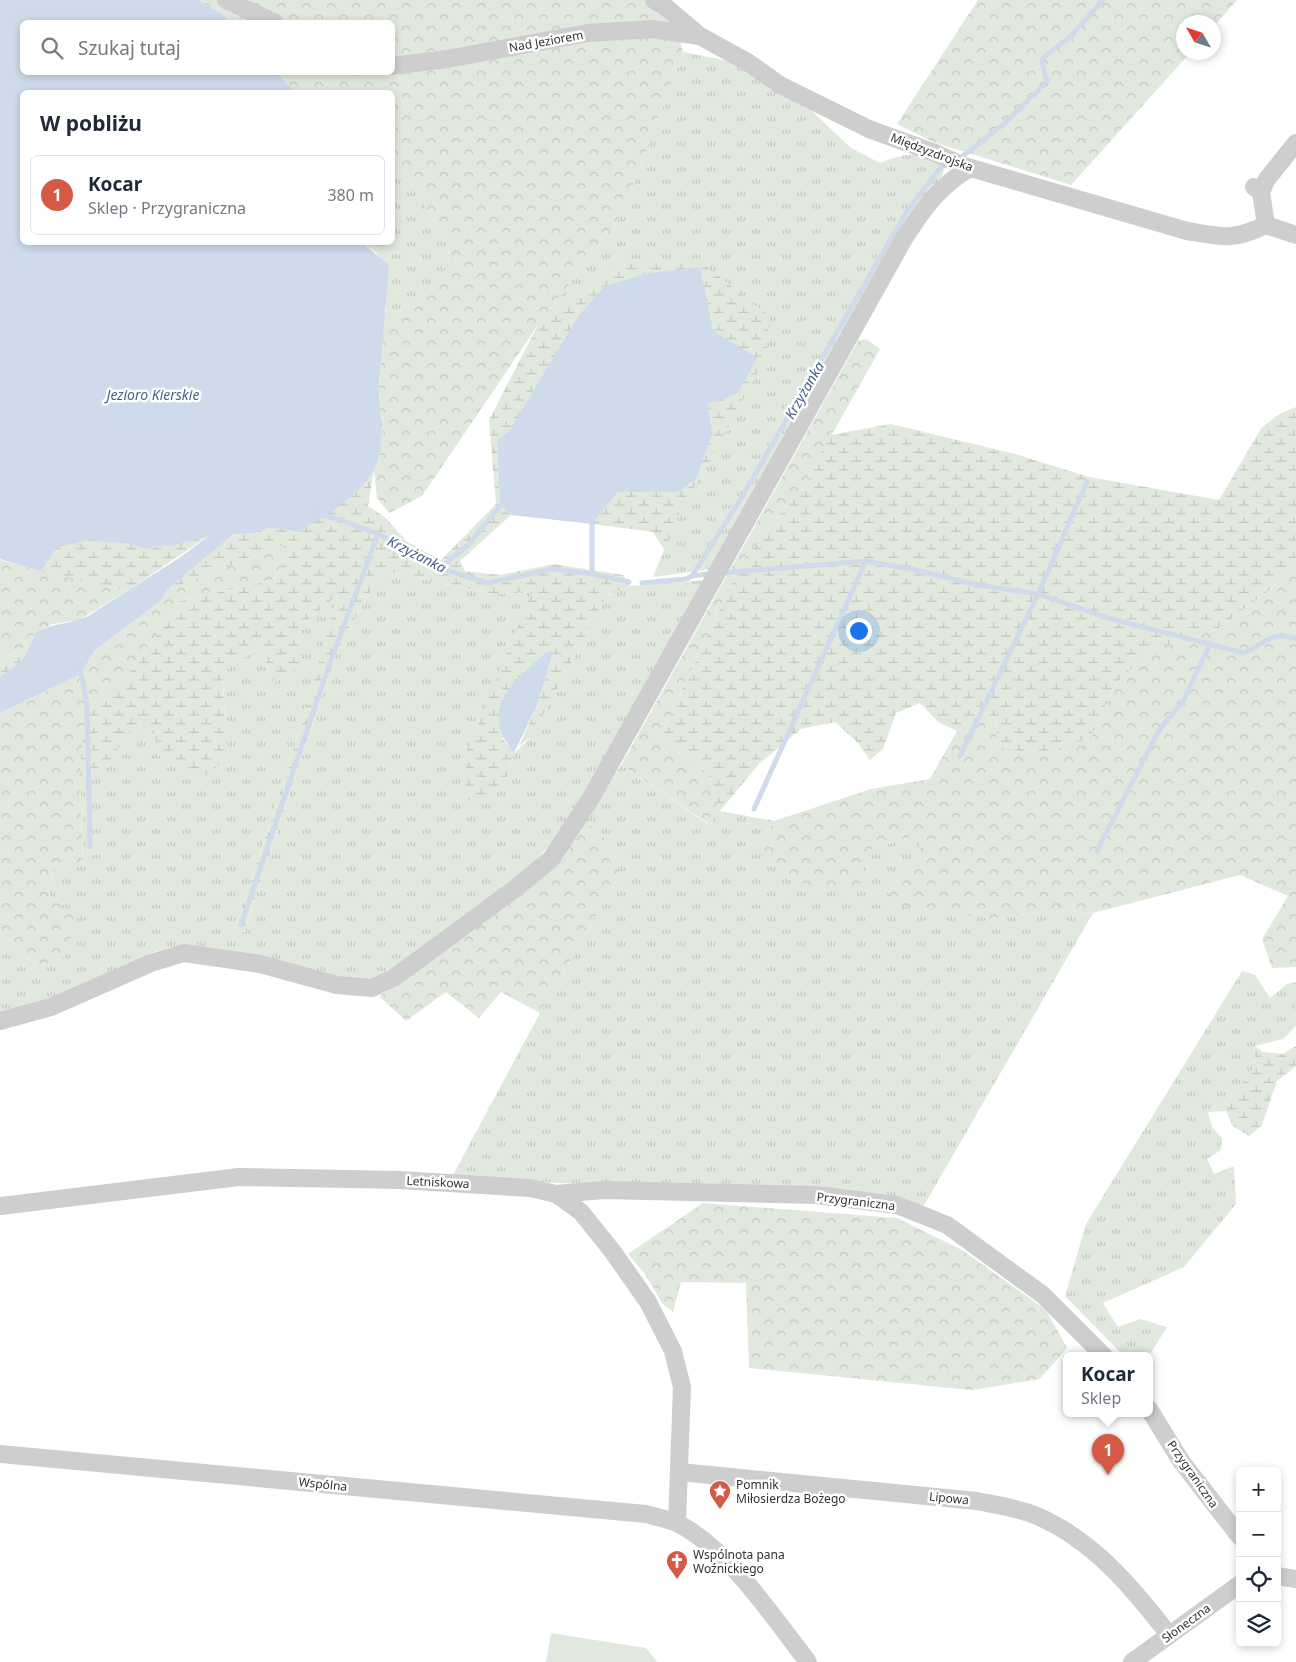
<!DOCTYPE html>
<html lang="pl">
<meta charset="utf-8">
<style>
body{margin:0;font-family:"Noto Sans",sans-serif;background:#f6f6f7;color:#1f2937}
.controls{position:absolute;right:15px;bottom:15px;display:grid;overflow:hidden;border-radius:8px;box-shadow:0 2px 8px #0003}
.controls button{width:45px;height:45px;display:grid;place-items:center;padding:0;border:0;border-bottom:1px solid #e0e1e3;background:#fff;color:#1f2937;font:25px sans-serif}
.compass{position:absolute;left:1176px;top:15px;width:45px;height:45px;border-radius:50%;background:#fff;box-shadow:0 2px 8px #0003;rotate:309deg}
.you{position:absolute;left:858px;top:630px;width:18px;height:18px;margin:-12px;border:4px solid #fff;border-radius:50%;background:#1a73e8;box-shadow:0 0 0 8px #1a73e833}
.badge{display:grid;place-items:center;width:32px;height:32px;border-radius:50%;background:#d55a46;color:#fff;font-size:16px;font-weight:700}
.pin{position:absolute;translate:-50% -41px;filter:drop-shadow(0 1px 2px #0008)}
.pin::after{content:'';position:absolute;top:26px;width:18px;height:15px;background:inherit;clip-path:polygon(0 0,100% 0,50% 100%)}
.popup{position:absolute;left:1063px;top:1352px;width:90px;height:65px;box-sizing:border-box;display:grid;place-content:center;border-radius:8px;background:#fff;filter:drop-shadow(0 1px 4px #0005);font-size:16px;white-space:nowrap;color:#747a83}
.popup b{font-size:19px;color:#1f2937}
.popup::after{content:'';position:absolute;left:50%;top:100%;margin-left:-10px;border:10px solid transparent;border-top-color:#fff}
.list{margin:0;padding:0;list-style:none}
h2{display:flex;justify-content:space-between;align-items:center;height:65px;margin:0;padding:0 20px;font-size:21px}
h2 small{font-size:16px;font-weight:400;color:#747a83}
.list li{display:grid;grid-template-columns:32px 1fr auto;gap:15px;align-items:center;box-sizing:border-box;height:80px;margin:0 10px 10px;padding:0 10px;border:1px solid #e0e1e3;border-radius:8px}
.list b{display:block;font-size:19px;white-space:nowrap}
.list p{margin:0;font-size:16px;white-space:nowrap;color:#747a83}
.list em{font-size:16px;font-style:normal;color:#747a83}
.icon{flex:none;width:28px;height:28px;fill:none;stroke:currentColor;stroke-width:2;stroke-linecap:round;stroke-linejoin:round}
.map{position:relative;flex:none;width:1296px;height:1662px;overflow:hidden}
.search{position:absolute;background:#fff;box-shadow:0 2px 8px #0003;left:20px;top:20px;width:375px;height:55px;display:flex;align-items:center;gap:12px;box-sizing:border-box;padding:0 18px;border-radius:8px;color:#747a83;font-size:19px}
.panel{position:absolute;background:#fff;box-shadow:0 2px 8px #0003;left:20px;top:90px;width:375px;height:155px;border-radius:8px}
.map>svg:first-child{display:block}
.grass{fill:url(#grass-tufts)}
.forest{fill:url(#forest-crowns)}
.wetland{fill:url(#wetland-marsh)}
.park{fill:#e1e9de}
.water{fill:#cfdaea}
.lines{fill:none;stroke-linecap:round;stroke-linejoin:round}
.stream{stroke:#cfdaea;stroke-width:5}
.minor{stroke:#cecece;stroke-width:18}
.labels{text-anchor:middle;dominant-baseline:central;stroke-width:5;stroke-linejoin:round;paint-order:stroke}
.street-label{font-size:12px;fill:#313131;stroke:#fff}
.poi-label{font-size:12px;fill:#313131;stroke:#fff;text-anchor:start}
.water-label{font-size:14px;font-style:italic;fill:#46628c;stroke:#fff}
</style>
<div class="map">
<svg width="1296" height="1662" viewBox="0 0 1296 1662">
<defs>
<pattern id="grass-tufts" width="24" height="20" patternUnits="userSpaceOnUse" patternTransform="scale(1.25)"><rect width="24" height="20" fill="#e1e9de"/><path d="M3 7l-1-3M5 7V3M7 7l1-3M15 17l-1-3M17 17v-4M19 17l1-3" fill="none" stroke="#c2c8bf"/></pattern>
<pattern id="forest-crowns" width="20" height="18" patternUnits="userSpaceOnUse" patternTransform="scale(1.25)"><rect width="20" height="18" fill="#e1e9de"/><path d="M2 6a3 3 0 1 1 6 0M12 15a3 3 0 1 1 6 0" fill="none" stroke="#c2c8bf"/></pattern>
<pattern id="wetland-marsh" width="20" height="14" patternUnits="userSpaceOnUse" patternTransform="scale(1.25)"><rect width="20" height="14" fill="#e1e9de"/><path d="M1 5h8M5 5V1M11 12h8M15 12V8" fill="none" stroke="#c2c8bf"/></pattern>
</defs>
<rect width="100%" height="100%" fill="#fff"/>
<path class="grass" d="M683 52 739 63 798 98 851 148 880 163C906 153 919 150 944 166L943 175 907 226 713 569 653 577 681 509 538 325 623 213Z
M393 169 423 194 426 207 449 244 448 264 437 285 407 302 383 333 386 309 377 253 362 243 392 242Z
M382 570 492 594 533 592 467 751 505 784 514 753 532 736 607 596 630 586 707 580 564 829 523 875 373 983 183 945 154 952 60 998 0 1016V932L38 967 76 920 49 896 53 869 83 862 80 776 104 771 133 726 156 731 157 755 170 760 228 754 222 673 261 645 273 683 301 664 298 628 338 595 287 771 235 929 244 932 336 654Z
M621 765 708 824 720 811 774 821 766 832 870 850 916 835 921 847 888 893 992 919 1055 910 1093 913 923 1207 808 1191 554 1183 453 1175 540 1013 619 876 614 849 586 820Z
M1242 971 1255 975 1270 998 1287 984 1296 982V1026L1283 1039 1255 1046 1254 1067 1228 1102 1226 1111 1208 1112 1212 1127 1222 1138 1221 1150 1207 1159 1214 1174 1234 1166 1236 1204 1184 1267 1103 1303 1118 1327 1140 1319 1167 1327 1149 1356H1124L1065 1296 1086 1224Z"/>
<path class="forest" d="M199 0H646L673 16 683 52 623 213 538 325 422 496 389 513 377 498 374 470 379 458 382 425 379 385 383 333 407 302 437 284 448 264 449 244 426 207 423 194 393 169 392 92H295L280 76 275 73 392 72V22H228L226 17Z
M978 0H1237L1214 26V22H1184V52L1190 53 1071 185 933 142 897 124Z
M866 339 880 349 803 486 742 561 659 739 708 773 720 811 709 824 621 765 858 341Z
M298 540 273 580 180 601 127 677 85 707 80 776 83 863 53 870 49 896 77 920 64 957 38 967 0 932V713L81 674 94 651 160 601 167 590Z
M0 560 127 591 79 620 53 624 36 632 32 644 8 656 0 654Z
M1292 561H1296V967L1272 968 1262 939 1288 896 1240 875 1093 913 1055 910 992 919 891 903 888 893 921 847 916 835 870 850 859 885 817 890 784 875 761 847 766 832 774 821 871 789 930 779 957 731 980 713 989 714 995 718 998 747 1091 737 1116 683 1154 649 1216 630 1271 589Z
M586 820 614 849 619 876 540 1013 501 992 479 1018 446 992 406 1021 379 996 468 930Z
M703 1203 897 1218 962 1250 1046 1310 1067 1348 1040 1379 972 1390 749 1368 746 1283 681 1282 673 1312 662 1303 645 1274 628 1254Z"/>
<path class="wetland" d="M362 243 389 265 379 385 382 425 379 458 374 470 368 506 386 518 407 542 441 560 496 504 489 420 538 325 623 261 700 262 769 315 767 355 712 458 681 509 665 551 653 532 592 524 618 492H678L712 434 708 404 738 393 756 358 713 331 510 430 497 440 500 506 511 515 460 561 465 571 500 575 554 564 623 575 630 586 607 596 532 736 519 746 537 705 553 652 503 739 514 753 505 784 476 802 465 799 467 751 532 592 492 594 382 570 336 654 244 932 235 929 287 771 338 595 298 628 302 664 273 684 261 645 222 673 228 754 208 776 157 755 155 731 133 726 104 771 80 776 84 707 127 677 180 601 273 580 298 540 167 590 232 534 210 535 127 591 33 569 0 559Z
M1296 407V561H1292L1271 589 1216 630 1154 649 1116 683 1091 737 1040 755 998 747 995 718 989 714 980 713 957 731 938 722 920 703 896 713 883 749 870 760 858 743 835 722 801 729 759 764 720 811 708 773 659 739 742 561 803 486 831 435 891 424 1015 454 1089 477 1219 500 1262 427 1281 413Z
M32 644 14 670 0 676V654L8 656Z
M1255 1046 1263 1052 1283 1054 1296 1046V1066L1277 1081 1262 1125 1249 1136 1233 1126 1226 1111 1228 1102 1254 1067Z"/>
<path class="park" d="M551 1633 646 1648 657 1662H546Z"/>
<path class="water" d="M0 0H199L226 17 228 22H22V72L275 73 280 76 295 92H22V242L362 243 389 265C386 304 382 343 379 383 378 411 388 442 374 469 359 498 326 514 299 532L272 527 253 533 233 534 167 590 160 601 94 651 81 674 0 713V676C19 668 29 651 36 632 54 623 71 624 88 616L179 558 209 536 171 546H155L147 549 125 543 102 542 92 539 56 548 41 571 0 559Z
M700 267 713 331 757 358 738 393 708 404 712 434 696 479 678 492H618L592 524 511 515 500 506 497 440 510 430 579 315 605 286 649 273Z
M547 652H553L537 705 514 753C477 708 513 682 547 652Z"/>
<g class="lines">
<path class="stream" d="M963 156 1005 123 1042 87 1047 81 1042 63 1044 57 1070 37 1103 0
M317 514 341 520 378 534 440 568 487 583 553 569 592 574 629 582
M592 524V574
M440 568 468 545 500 506
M723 573 866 561 916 570 977 585 1038 594 1108 618 1244 653C1269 642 1267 632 1296 638
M692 576 707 574
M642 583 686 579 692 576 742 497 907 211 940 168 946 165
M81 674 87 704 90 847
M960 756 1038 594 1087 482
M754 809 866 561
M1097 851 1159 730 1182 703 1210 645
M241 925 332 657 378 534"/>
<path class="minor" d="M226 0 274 22
M654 0 667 8 700 36 749 63 780 85 869 129 935 153 964 166 1187 231C1223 237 1232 241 1266 225L1261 192 1254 187
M392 66 447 59 588 33 652 29 699 36
M1261 192 1267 179 1296 143
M1266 225 1296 235
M0 1021 51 1007 151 963 184 953 260 964 337 985 372 988 395 977 516 888 551 859 591 798 905 237C925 207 938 187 970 168
M556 1194 604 1190 816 1195 897 1205 947 1225 1043 1295 1104 1356
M0 1206 239 1177 400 1180 530 1188 556 1194 581 1212 613 1252 648 1302 673 1351 682 1387 677 1523
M1149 1409 1181 1461 1240 1537
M0 1454 646 1514C656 1517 669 1519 679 1524 730 1551 773 1617 808 1662
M680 1472 977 1501C997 1505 1018 1508 1037 1516 1093 1540 1133 1588 1169 1635
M1277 1576 1296 1579
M1132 1662 1240 1584"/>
</g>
<defs>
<g id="sight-pin" transform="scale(1.125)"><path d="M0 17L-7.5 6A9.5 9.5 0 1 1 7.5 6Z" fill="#d55a46" stroke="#fff"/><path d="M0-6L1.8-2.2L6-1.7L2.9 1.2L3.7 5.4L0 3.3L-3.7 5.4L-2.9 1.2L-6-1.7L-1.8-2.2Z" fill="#fff"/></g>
<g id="church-pin" transform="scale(1.125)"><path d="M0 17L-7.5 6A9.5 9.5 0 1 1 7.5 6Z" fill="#d55a46" stroke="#fff"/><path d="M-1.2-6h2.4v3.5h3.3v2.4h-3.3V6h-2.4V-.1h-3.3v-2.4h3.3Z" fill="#fff"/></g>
</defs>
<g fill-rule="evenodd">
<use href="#sight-pin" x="720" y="1491"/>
<use href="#church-pin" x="677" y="1561"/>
</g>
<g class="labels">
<g class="street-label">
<text transform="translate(546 41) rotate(-10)">Nad Jeziorem</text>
<text transform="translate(932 152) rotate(21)">Międzyzdrojska</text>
<text transform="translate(438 1182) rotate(3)">Letniskowa</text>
<text transform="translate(856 1201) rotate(7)">Przygraniczna</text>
<text transform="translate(1193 1474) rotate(55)">Przygraniczna</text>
<text transform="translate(323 1484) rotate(6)">Wspólna</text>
<text transform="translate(949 1498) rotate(6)">Lipowa</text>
<text transform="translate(1186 1623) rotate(-36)">Słoneczna</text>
</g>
<g class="poi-label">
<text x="736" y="1484">Pomnik<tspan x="736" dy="14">Miłosierdza Bożego</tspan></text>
<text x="693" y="1554">Wspólnota pana<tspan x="693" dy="14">Woźnickiego</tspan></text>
</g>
<g class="water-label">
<text transform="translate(804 390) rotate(-60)">Krzyżanka</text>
<text x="153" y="394">Jezioro Kierskie</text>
<text transform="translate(417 554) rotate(27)">Krzyżanka</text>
</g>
</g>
</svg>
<div class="controls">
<button>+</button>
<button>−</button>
<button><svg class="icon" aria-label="locate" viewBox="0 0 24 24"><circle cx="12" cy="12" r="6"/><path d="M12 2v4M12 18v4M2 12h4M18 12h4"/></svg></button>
<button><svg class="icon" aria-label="layers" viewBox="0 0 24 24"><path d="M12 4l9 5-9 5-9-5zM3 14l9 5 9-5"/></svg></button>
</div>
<svg class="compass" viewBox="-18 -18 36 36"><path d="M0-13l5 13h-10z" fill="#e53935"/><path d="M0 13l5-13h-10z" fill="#747a83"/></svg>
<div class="you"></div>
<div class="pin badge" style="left:1108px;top:1475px">1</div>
<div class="popup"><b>Kocar</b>Sklep</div>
<div class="search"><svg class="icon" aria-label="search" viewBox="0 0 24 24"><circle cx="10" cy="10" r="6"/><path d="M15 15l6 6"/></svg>Szukaj tutaj</div>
<section class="panel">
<h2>W pobliżu<small></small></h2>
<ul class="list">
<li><span class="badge">1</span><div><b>Kocar</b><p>Sklep · Przygraniczna</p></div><em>380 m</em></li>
</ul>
</section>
</div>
